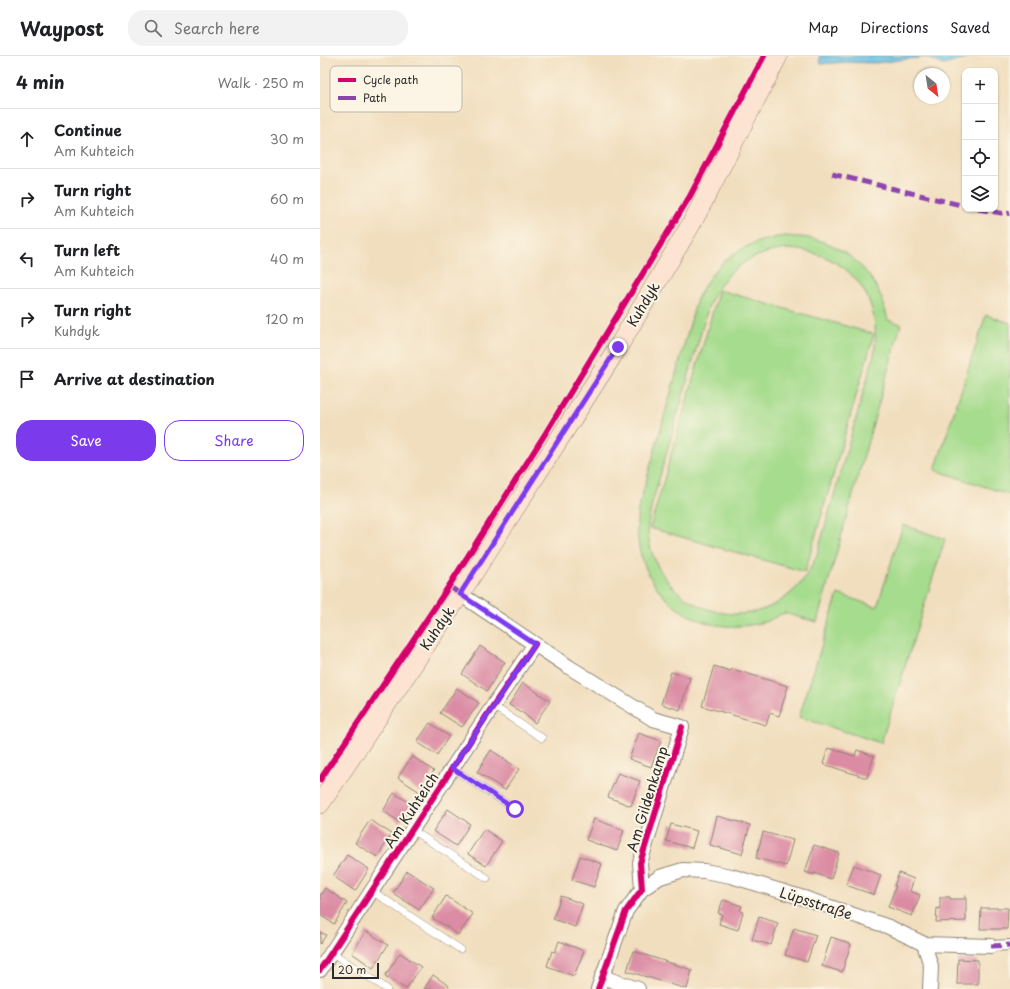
<!DOCTYPE html>
<meta charset="utf-8">
<style>
body{margin:0;font-family:"Playpen Sans",sans-serif;background:#f2f2f2;color:#202124}
.controls{position:absolute;right:12px;top:12px;display:grid;overflow:hidden;border-radius:8px;box-shadow:0 1px 3px #0004}
.controls button{width:36px;height:36px;display:grid;place-items:center;padding:0;border:0;border-bottom:1px solid #e0e0e0;background:#fff;color:#202124;font:20px sans-serif}
.compass{position:absolute;left:594px;top:12px;width:36px;height:36px;border-radius:50%;background:#fff;box-shadow:0 1px 3px #0004;rotate:150deg}
.scale{position:absolute;left:12px;bottom:10px;width:47px;box-sizing:border-box;padding-left:4px;border:2px solid #2b2b2b;border-top:0;font-size:11px;line-height:14px;white-space:nowrap;color:#2b2b2b;-webkit-text-stroke:3px #fcf5e5;paint-order:stroke}
.stop{position:absolute;width:12px;height:12px;margin:-9px;border:3px solid #7c3aed;border-radius:50%;background:#fff}
.stop.end{background:#7c3aed;border-color:#fff;box-shadow:0 1px 4px #0008}
.list{margin:0;padding:0;list-style:none}
h2{display:flex;justify-content:space-between;align-items:center;height:52px;margin:0;padding:0 16px;font-size:17px}
h2 small{font-size:13px;font-weight:400;color:#757577}
.list li{display:grid;grid-template-columns:26px 1fr auto;gap:12px;align-items:center;box-sizing:border-box;height:60px;padding:0 16px;border-top:1px solid #e0e0e0}
.list b{display:block;font-size:15px;white-space:nowrap}
.list p{margin:0;font-size:13px;white-space:nowrap;color:#757577}
.list em{font-size:13px;font-style:normal;color:#757577}
.actions{display:flex;gap:8px;padding:12px 16px}
.actions a{flex:1;padding:9px 0;border:1px solid #7c3aed;border-radius:16px;text-align:center;font-size:14px;color:#7c3aed}
.actions .main{background:#7c3aed;color:#fff}
.icon{flex:none;width:22px;height:22px;fill:none;stroke:currentColor;stroke-width:2;stroke-linecap:round;stroke-linejoin:round}
.map{position:relative;flex:none;width:690px;height:933px;overflow:hidden}
header{display:flex;align-items:center;gap:24px;box-sizing:border-box;height:56px;padding:0 20px;background:#fff;border-bottom:1px solid #e0e0e0}
header strong{font-size:19px}
nav{display:flex;gap:22px;margin-inline-start:auto;font-size:14px}
.search{width:280px;height:36px;background:#f2f2f2;display:flex;align-items:center;gap:10px;box-sizing:border-box;padding:0 14px;border-radius:16px;color:#757577;font-size:15px}
main{display:flex}
aside{flex:1;background:#fff}
.map>svg:first-child{display:block}
.green{fill:#a6dc8d;stroke:#68845c;fill-rule:evenodd}
.water{fill:#67c1e5;stroke:#497688}
.building{fill:#db8ca4}
.lines{fill:none;stroke-linecap:round;stroke-linejoin:round}
.service-casing{stroke:#8e8474;stroke-width:8}
.pedestrian-casing{stroke:#8e8474;stroke-width:12}
.minor-casing{stroke:#8e8474;stroke-width:16}
.secondary-casing{stroke:#8e8474;stroke-width:20}
.service{stroke:#fff;stroke-width:7}
.pedestrian{stroke:#fff;stroke-width:10}
.minor{stroke:#fff;stroke-width:14}
.secondary{stroke:#fde3d1;stroke-width:19}
.quiet{stroke:#8e44ad;stroke-width:5;stroke-dasharray:10 5;stroke-linecap:butt}
.cycleway-casing{stroke:#fcf5e5;stroke-width:8}
.cycleway{stroke:#d6006c;stroke-width:6}
.route{stroke:#7c3aed;stroke-width:5}
.labels{text-anchor:middle;dominant-baseline:central;stroke-width:4;stroke-linejoin:round;paint-order:stroke}
.street-label{font-size:14px;fill:#2b2b2b;stroke:#fcf5e5}
.key{fill:#fcf5e5;stroke:#bdb8ad;stroke-width:1}
.key-label{font-size:11px;fill:#2b2b2b}
</style>
<header>
<strong>Waypost</strong>
<div class="search"><svg class="icon" aria-label="search" viewBox="0 0 24 24"><circle cx="10" cy="10" r="6"/><path d="M15 15l6 6"/></svg>Search here</div>
<nav><a>Map</a><a>Directions</a><a>Saved</a></nav>
</header>
<main>
<aside>
<h2>4 min<small>Walk · 250 m</small></h2>
<ul class="list">
<li><svg class="icon" aria-label="ahead" viewBox="0 0 24 24"><path d="M12 20V5M6 11l6-6 6 6"/></svg><div><b>Continue</b><p>Am Kuhteich</p></div><em>30 m</em></li>
<li><svg class="icon" aria-label="right" viewBox="0 0 24 24"><path d="M7 20v-9h11M14 6l5 5-5 5"/></svg><div><b>Turn right</b><p>Am Kuhteich</p></div><em>60 m</em></li>
<li><svg class="icon" aria-label="left" viewBox="0 0 24 24"><path d="M17 20v-9H6M10 6l-5 5 5 5"/></svg><div><b>Turn left</b><p>Am Kuhteich</p></div><em>40 m</em></li>
<li><svg class="icon" aria-label="right" viewBox="0 0 24 24"><path d="M7 20v-9h11M14 6l5 5-5 5"/></svg><div><b>Turn right</b><p>Kuhdyk</p></div><em>120 m</em></li>
<li><svg class="icon" aria-label="arrive" viewBox="0 0 24 24"><path d="M6 21V4h12l-3 4 3 4H6"/></svg><div><b>Arrive at destination</b></div></li>
</ul>
<div class="actions"><a class="main">Save</a><a>Share</a></div>
</aside>
<div class="map">
<svg width="690" height="933" viewBox="0 0 690 933">
<rect width="100%" height="100%" fill="#fcf5e5"/>
<filter id="ink" filterUnits="userSpaceOnUse"><feTurbulence type="fractalNoise" baseFrequency=".025" numOctaves="2"/><feDisplacementMap in="SourceGraphic" scale="8" xChannelSelector="R" yChannelSelector="G"/><feConvolveMatrix kernelMatrix="1 2 1 2 8 2 1 2 1" color-interpolation-filters="sRGB"/></filter>
<filter id="wash" filterUnits="userSpaceOnUse"><feTurbulence type="fractalNoise" baseFrequency=".012" numOctaves="4" result="noise"/><feDisplacementMap in="SourceGraphic" scale="16" xChannelSelector="R" yChannelSelector="G"/><feGaussianBlur stdDeviation="0.9" result="paint"/><feColorMatrix in="noise" values="0 0 0 0 0 0 0 0 0 0 0 0 0 0 0 0 0 1.4 0 .05"/><feComposite in="paint" operator="in"/></filter>
<g filter="url(#wash)">
<rect width="100%" height="100%" fill="#f1debe"/>
<path class="green" d="M464 180C477 181 489 181 501 185 529 194 554 218 563 246 565 251 566 258 568 264L581 268 497 566 464 557C458 559 453 563 447 565 373 589 308 530 318 454L377 243C396 204 422 186 464 180ZM470 193C530 198 563 240 554 299L497 499C491 512 485 524 474 534 419 588 327 544 328 469 329 462 331 454 332 448L388 252C403 214 430 196 470 193Z
M399 234 554 278 485 516 330 472Z
M666 259 690 267V439L615 414Z
M583 469 625 483 561 687 479 661 518 538 557 551Z"/>
<path class="water" d="M499 0H647L645 3 623 9 606 1 555 7 526 6 501 8Z"/>
<g id="blocks">
<path class="building" d="M160 590 185 606 167 635 142 618Z
M394 610 411 615 412 613 468 630 459 660 450 657 446 669 382 650Z
M351 616 370 622 360 654 341 648Z
M203 627 230 645 215 667 203 657 189 649Z
M137 632 159 647 142 671 120 657Z
M110 667 129 680 117 699 97 686Z
M319 677 341 685 331 711 309 703Z
M508 692 535 700 537 694 554 700 547 722 503 708Z
M171 694 199 713 185 734 157 716Z
M92 700 114 715 100 736 78 722Z
M298 717 320 725 311 750 288 741Z
M74 737 92 748 80 766 63 755Z
M128 753 150 768 136 790 113 775Z
M397 760 430 769 422 798 390 789Z
M274 763 304 774 297 795 266 784Z
M50 764 72 778 57 801 35 787Z
M351 768 377 775 372 792 346 785Z
M164 773 182 785 166 810 148 798Z
M443 776 473 784 466 810 436 802Z
M494 789 519 797 511 823 494 817V819L485 816Z
M27 799 49 813 35 835 13 820Z
M260 800 282 808 274 831 252 824Z
M534 809 561 819 554 839 526 829Z
M87 815 114 832 99 854 73 837Z
M579 817 594 823 590 835 600 839 592 860 568 851 576 830H574Z
M5 832 27 847 14 868 0 859V840Z
M126 840 153 858 138 879 126 870 112 862Z
M241 840 263 848 255 871 233 863Z
M645 840H646V865L616 866 617 852 620 853V841H630V843H645Z
M403 844 422 850 420 855 423 856 418 874 399 868 402 858 398 857Z
M661 852H688L687 873H660Z
M439 861 458 867 451 889 432 884Z
M474 872 496 879 487 906 465 899Z
M46 875 68 889 53 912 32 897Z
M0 876 6 879 0 888Z
M511 881 531 888 522 916 502 910Z
M239 885 264 895 254 920 227 910 232 895 235 896Z
M313 895 372 914 367 933 307 915Z
M80 897 101 911 86 933 65 920Z
M638 903 658 904V928H637Z
M113 919 129 930 127 933H104Z"/>
</g>
</g>
<g filter="url(#ink)">
<use href="#blocks" fill-opacity="0" stroke="#8e8474" stroke-width="1"/>
<g class="lines">
<g class="service-casing">
<path id="service" d="M173 650 222 682
M132 712 195 753
M92 774 167 822
M52 835 140 893
M11 896 67 933"/>
</g>
<g class="pedestrian-casing">
<path id="pedestrian" d="M671 890 690 889"/>
</g>
<g class="minor-casing">
<path id="minor" d="M140 538 249 611 333 663 362 671 320 807 322 833 306 855 278 933
M322 833 340 821 363 814 384 815 411 820 487 843 569 871 604 888 671 890
M604 888 611 910 610 933
M0 914 173 650 215 588
M282 921 318 933"/>
</g>
<g class="secondary-casing">
<path id="secondary" d="M0 748 140 538 298 291 373 165 458 0"/>
</g>
<use href="#service" class="service"/>
<use href="#pedestrian" class="pedestrian"/>
<use href="#minor" class="minor"/>
<use href="#secondary" class="secondary"/>
<path class="quiet" d="M512 118 645 150
M658 153 686 158 690 157
M129 530 140 538
M671 890 690 889"/>
<g class="cycleway-casing">
<path id="cycleway" d="M0 724 129 530 225 378 370 140 444 0
M0 914 173 650 215 588
M278 933 306 855 322 833 320 807 362 671"/>
</g>
<use href="#cycleway" class="cycleway"/>
</g>
</g>
<g class="lines" filter="url(#ink)">
<path class="route" d="M195 753 132 712 215 588 140 538 298 291"/>
</g>
<g class="labels">
<g class="street-label">
<text transform="translate(323 248) rotate(-59)">Kuhdyk</text>
<text transform="translate(117 572) rotate(-56)">Kuhdyk</text>
<text transform="translate(327 743) rotate(-73)">Am Gildenkamp</text>
<text transform="translate(91 754) rotate(-57)">Am Kuhteich</text>
<text transform="translate(496 847) rotate(18)">Lüpsstraße</text>
</g>
</g>
<rect x="10" y="10" width="132" height="46" rx="6" class="key"/>
<rect x="18" y="22" width="18" height="4" fill="#d6006c"/>
<rect x="18" y="40" width="18" height="4" fill="#8e44ad"/>
<g class="key-label">
<text x="43" y="28">Cycle path</text>
<text x="43" y="46">Path</text>
</g>
</svg>
<div class="controls">
<button>+</button>
<button>−</button>
<button><svg class="icon" aria-label="locate" viewBox="0 0 24 24"><circle cx="12" cy="12" r="6"/><path d="M12 2v4M12 18v4M2 12h4M18 12h4"/></svg></button>
<button><svg class="icon" aria-label="layers" viewBox="0 0 24 24"><path d="M12 4l9 5-9 5-9-5zM3 14l9 5 9-5"/></svg></button>
</div>
<svg class="compass" viewBox="-18 -18 36 36"><path d="M0-13l5 13h-10z" fill="#e53935"/><path d="M0 13l5-13h-10z" fill="#757577"/></svg>
<div class="scale">20 m</div>
<div class="stop" style="left:195px;top:753px"></div>
<div class="stop end" style="left:298px;top:291px"></div>
</div>
</main>
